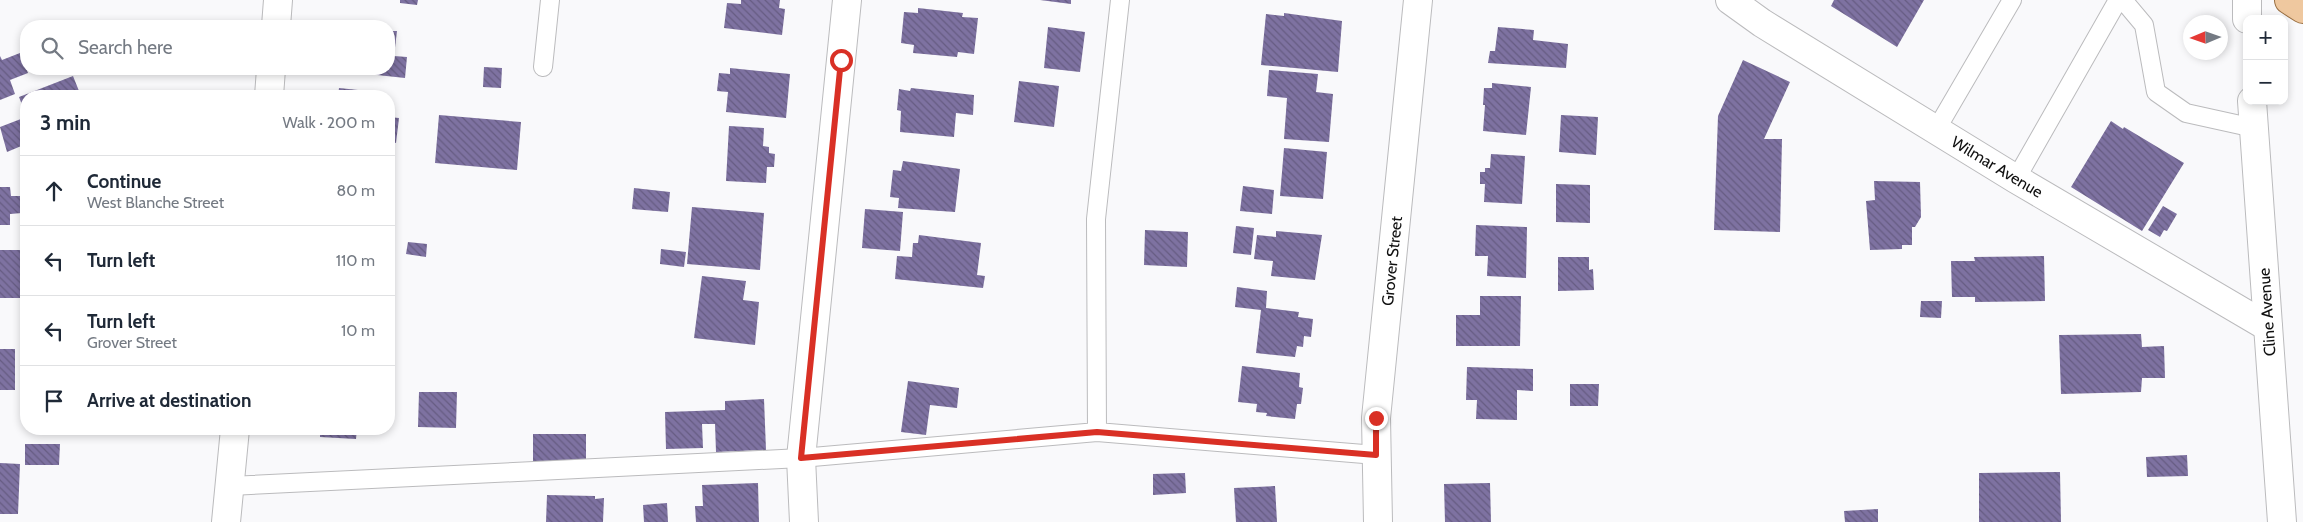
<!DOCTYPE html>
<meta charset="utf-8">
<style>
body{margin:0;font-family:Cabin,sans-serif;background:#f2f2f3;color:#1f2937}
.controls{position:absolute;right:15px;top:15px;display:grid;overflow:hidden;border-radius:10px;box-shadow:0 2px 8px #0003}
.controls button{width:45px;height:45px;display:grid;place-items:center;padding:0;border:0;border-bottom:1px solid #e0e1e3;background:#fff;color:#1f2937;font:25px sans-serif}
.compass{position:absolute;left:2183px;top:15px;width:45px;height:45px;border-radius:50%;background:#fff;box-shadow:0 2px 8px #0003;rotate:268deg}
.stop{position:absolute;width:15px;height:15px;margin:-11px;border:4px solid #d93025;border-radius:50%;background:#fff}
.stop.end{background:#d93025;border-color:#fff;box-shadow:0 1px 5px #0008}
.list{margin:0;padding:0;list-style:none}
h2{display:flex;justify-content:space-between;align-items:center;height:65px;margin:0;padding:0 20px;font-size:21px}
h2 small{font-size:16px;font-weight:400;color:#747a83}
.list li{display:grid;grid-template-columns:32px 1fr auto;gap:15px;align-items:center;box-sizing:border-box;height:70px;padding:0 20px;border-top:1px solid #e0e1e3}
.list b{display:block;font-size:19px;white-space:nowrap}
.list p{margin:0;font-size:16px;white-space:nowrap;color:#747a83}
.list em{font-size:16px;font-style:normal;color:#747a83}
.icon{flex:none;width:28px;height:28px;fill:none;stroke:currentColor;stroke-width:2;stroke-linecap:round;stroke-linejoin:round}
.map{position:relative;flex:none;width:2303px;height:522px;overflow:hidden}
.search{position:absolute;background:#fff;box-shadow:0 2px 8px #0003;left:20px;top:20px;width:375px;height:55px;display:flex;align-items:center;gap:12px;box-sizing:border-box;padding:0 18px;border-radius:20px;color:#747a83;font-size:19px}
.panel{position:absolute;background:#fff;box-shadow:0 2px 8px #0003;left:20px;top:90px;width:375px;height:345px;border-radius:20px}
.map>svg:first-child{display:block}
.building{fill:url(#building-back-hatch)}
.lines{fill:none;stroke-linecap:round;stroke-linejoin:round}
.service-casing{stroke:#bbbbbd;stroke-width:20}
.minor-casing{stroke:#bbbbbd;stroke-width:30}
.tertiary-casing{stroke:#bbbbbd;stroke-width:30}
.primary-casing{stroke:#9a7043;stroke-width:30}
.service{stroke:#fff;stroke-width:18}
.minor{stroke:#fff;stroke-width:28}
.tertiary{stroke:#fff;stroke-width:28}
.primary{stroke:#efc89f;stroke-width:28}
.route{stroke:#d93025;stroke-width:6}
.labels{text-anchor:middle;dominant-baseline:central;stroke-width:5;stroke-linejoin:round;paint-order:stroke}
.street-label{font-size:16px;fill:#101010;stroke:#fff}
</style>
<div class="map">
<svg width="2303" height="522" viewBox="0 0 2303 522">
<defs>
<pattern id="building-back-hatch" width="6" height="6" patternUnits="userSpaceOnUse" patternTransform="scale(1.25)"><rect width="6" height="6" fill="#7e72a1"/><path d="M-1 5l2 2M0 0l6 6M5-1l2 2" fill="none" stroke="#665c82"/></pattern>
</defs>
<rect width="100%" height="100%" fill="#f9f9fb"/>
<path class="building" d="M400 0H418L417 5 400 3Z
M741 0H780L779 8 785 9 782 35 724 28 727 3 741 4Z
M1040 0H1071V4Z
M1834 0H1924L1897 47 1831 6Z
M918 8 963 13 962 17 978 18 974 54 958 52 957 57 913 53 914 45 901 43 904 12 918 13Z
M1284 13 1342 21 1338 72 1261 65 1266 14 1284 16Z
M1048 27 1085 32 1080 72 1044 68Z
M1498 27 1534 30 1533 40 1568 44 1566 68 1488 63 1490 51H1495Z
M389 31H397L394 56 407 57 405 78 340 71 341 69H389Z
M20 53 28 73 10 80 15 94 0 100V56L2 60Z
M1743 60 1790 82 1764 139H1782L1780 232 1714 230 1718 116Z
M484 67 502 68 501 88 483 87Z
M730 68 790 74 786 118 726 112 728 92 717 91 719 73 730 74Z
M1269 70 1318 74 1316 92 1333 94 1329 142 1284 139 1287 98 1267 96Z
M73 76 81 96H26V115L19 97Z
M1019 81 1059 86 1054 127 1014 122Z
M1492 83 1531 87 1526 135 1483 131 1485 105H1483L1484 88H1492Z
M339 88 377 92 376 96H338Z
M911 88 974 95 973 115 956 113 954 137 900 132 901 111 897 110 899 89 910 91Z
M439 115 521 122 517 170 435 163Z
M1561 115 1598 117 1596 155 1559 152Z
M26 117V144L7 152 0 127Z
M389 117 399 118 396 143 389 142Z
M2111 121 2123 129 2124 127 2184 163 2142 231 2071 187Z
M729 126 764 128 763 146 769 147V153L775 154 774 167H767L766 183 726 181Z
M1284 148 1327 152 1323 199 1280 196Z
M1491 154 1525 156 1522 204 1484 202 1485 184H1480V172H1485V168H1490Z
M903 161 960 169 955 212 898 208 899 198 890 197 893 170 901 171Z
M1874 181 1920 182 1921 217 1915 227H1912V245H1902V249L1870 250 1866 201 1875 200Z
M1556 184 1590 185V223L1556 222Z
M1243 186 1274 190 1272 214 1240 211Z
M0 187H10L11 196H21L22 213 10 214V225H0Z
M634 188 670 192 668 212 632 209Z
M2163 206 2177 214 2167 231 2164 230 2160 237 2148 230Z
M692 207 764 213 760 270 687 264Z
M865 209 903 212 900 251 862 248Z
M1476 225 1527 227 1526 278 1487 276 1488 256H1475Z
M1236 226 1254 228 1251 255 1233 253Z
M1145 230 1188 232 1187 267 1144 265Z
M1276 231 1322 235 1315 280 1271 276 1273 261 1254 259 1257 235 1276 237Z
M919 235 981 243 977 275 985 276 983 288 895 279 897 256 912 257 913 243H918Z
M408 242 427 244 426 257 406 254Z
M661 249 686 252 684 267 660 264Z
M0 250H20V298H0Z
M2044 256 2045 301 1975 302V297H1952L1951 261H1975L1974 257Z
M1558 257H1589V270L1593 269 1594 290 1558 291Z
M702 276 746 281 743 300 759 302 755 345 694 338Z
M1237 287 1267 291 1266 308 1299 312 1298 317 1313 319 1311 337 1304 336 1303 347 1297 346 1295 357 1256 353 1261 310 1235 307Z
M1480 296H1521L1520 346H1456V315H1480Z
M1921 301H1942L1941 318 1920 317Z
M2141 334 2142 347 2164 346 2165 378H2142L2141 392 2061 394 2059 335Z
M0 349H15V390H0Z
M1242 366 1300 373 1299 387 1303 388 1301 404H1297L1295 419 1266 416 1267 413 1256 412 1257 404 1238 402Z
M1467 367 1533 369V391L1517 390V420L1476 419 1477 400H1466Z
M908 381 959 388 957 408 930 405 926 435 901 432Z
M1570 384H1599L1598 406H1570Z
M419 392H457L456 428 418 427Z
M764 399 766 450 716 452 715 424H702L703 448 666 449 665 412 725 410V401Z
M320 429H357L356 439 320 437Z
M533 434H586V461L533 462Z
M25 444H60L59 465H25Z
M2187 455 2188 476 2147 477 2146 457Z
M0 463 20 464 18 514H0Z
M2060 472 2061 522H1979V473Z
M1185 473 1186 493 1153 495V474Z
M758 483 759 522H696L695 506H703L702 485Z
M1490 483 1491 522H1445L1444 484Z
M1275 486 1277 522H1236L1234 488Z
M547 495 595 496V499L604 498 603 522H546Z
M667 503 668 522H644L643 505Z
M1878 509V522H1845L1844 511Z"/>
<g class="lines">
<g class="service-casing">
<path id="service" d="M2123 0 2144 25 2156 92 2186 113 2254 128
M543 67 550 0
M1936 130 2012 0
M2016 179 2118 0
M1097 432 1096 219 1120 0
M230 486 801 458 1097 432 1376 455"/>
</g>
<g class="minor-casing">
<path id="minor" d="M1730 0 1762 23 2016 179 2268 327
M276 26 278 0
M269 96 271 69
M226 522 235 429
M804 522 801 458 847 0
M1378 522 1376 418 1418 0"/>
</g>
<g class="tertiary-casing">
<path id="tertiary" d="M2247 0V19
M2252 101 2282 522"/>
</g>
<g class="primary-casing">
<path id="primary" d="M2289 0 2303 9"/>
</g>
<use href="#service" class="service"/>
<use href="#minor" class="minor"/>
<use href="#tertiary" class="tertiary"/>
<use href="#primary" class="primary"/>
</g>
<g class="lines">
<path class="route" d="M841 60 801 458 1097 432 1376 455V418"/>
</g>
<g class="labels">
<g class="street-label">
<text transform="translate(1997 167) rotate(31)">Wilmar Avenue</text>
<text transform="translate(1392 261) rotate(-84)">Grover Street</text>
<text transform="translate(2267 312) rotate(-94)">Cline Avenue</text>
</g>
</g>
</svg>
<div class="controls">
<button>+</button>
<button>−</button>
</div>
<svg class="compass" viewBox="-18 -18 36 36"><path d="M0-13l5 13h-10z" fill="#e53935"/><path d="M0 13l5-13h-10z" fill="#747a83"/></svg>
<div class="stop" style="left:841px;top:60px"></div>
<div class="stop end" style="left:1376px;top:418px"></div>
<div class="search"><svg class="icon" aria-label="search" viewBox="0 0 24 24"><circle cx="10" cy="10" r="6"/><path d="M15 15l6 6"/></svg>Search here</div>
<section class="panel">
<h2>3 min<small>Walk · 200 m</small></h2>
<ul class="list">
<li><svg class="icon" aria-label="ahead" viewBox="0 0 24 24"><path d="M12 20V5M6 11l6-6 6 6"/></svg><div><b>Continue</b><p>West Blanche Street</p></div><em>80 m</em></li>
<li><svg class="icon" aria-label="left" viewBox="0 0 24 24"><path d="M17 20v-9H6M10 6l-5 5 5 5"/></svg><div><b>Turn left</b></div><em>110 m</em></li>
<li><svg class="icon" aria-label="left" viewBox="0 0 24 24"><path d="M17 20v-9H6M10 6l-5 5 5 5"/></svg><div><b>Turn left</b><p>Grover Street</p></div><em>10 m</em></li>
<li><svg class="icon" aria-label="arrive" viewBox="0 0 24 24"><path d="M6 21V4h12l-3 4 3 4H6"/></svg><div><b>Arrive at destination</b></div></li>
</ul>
</section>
</div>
